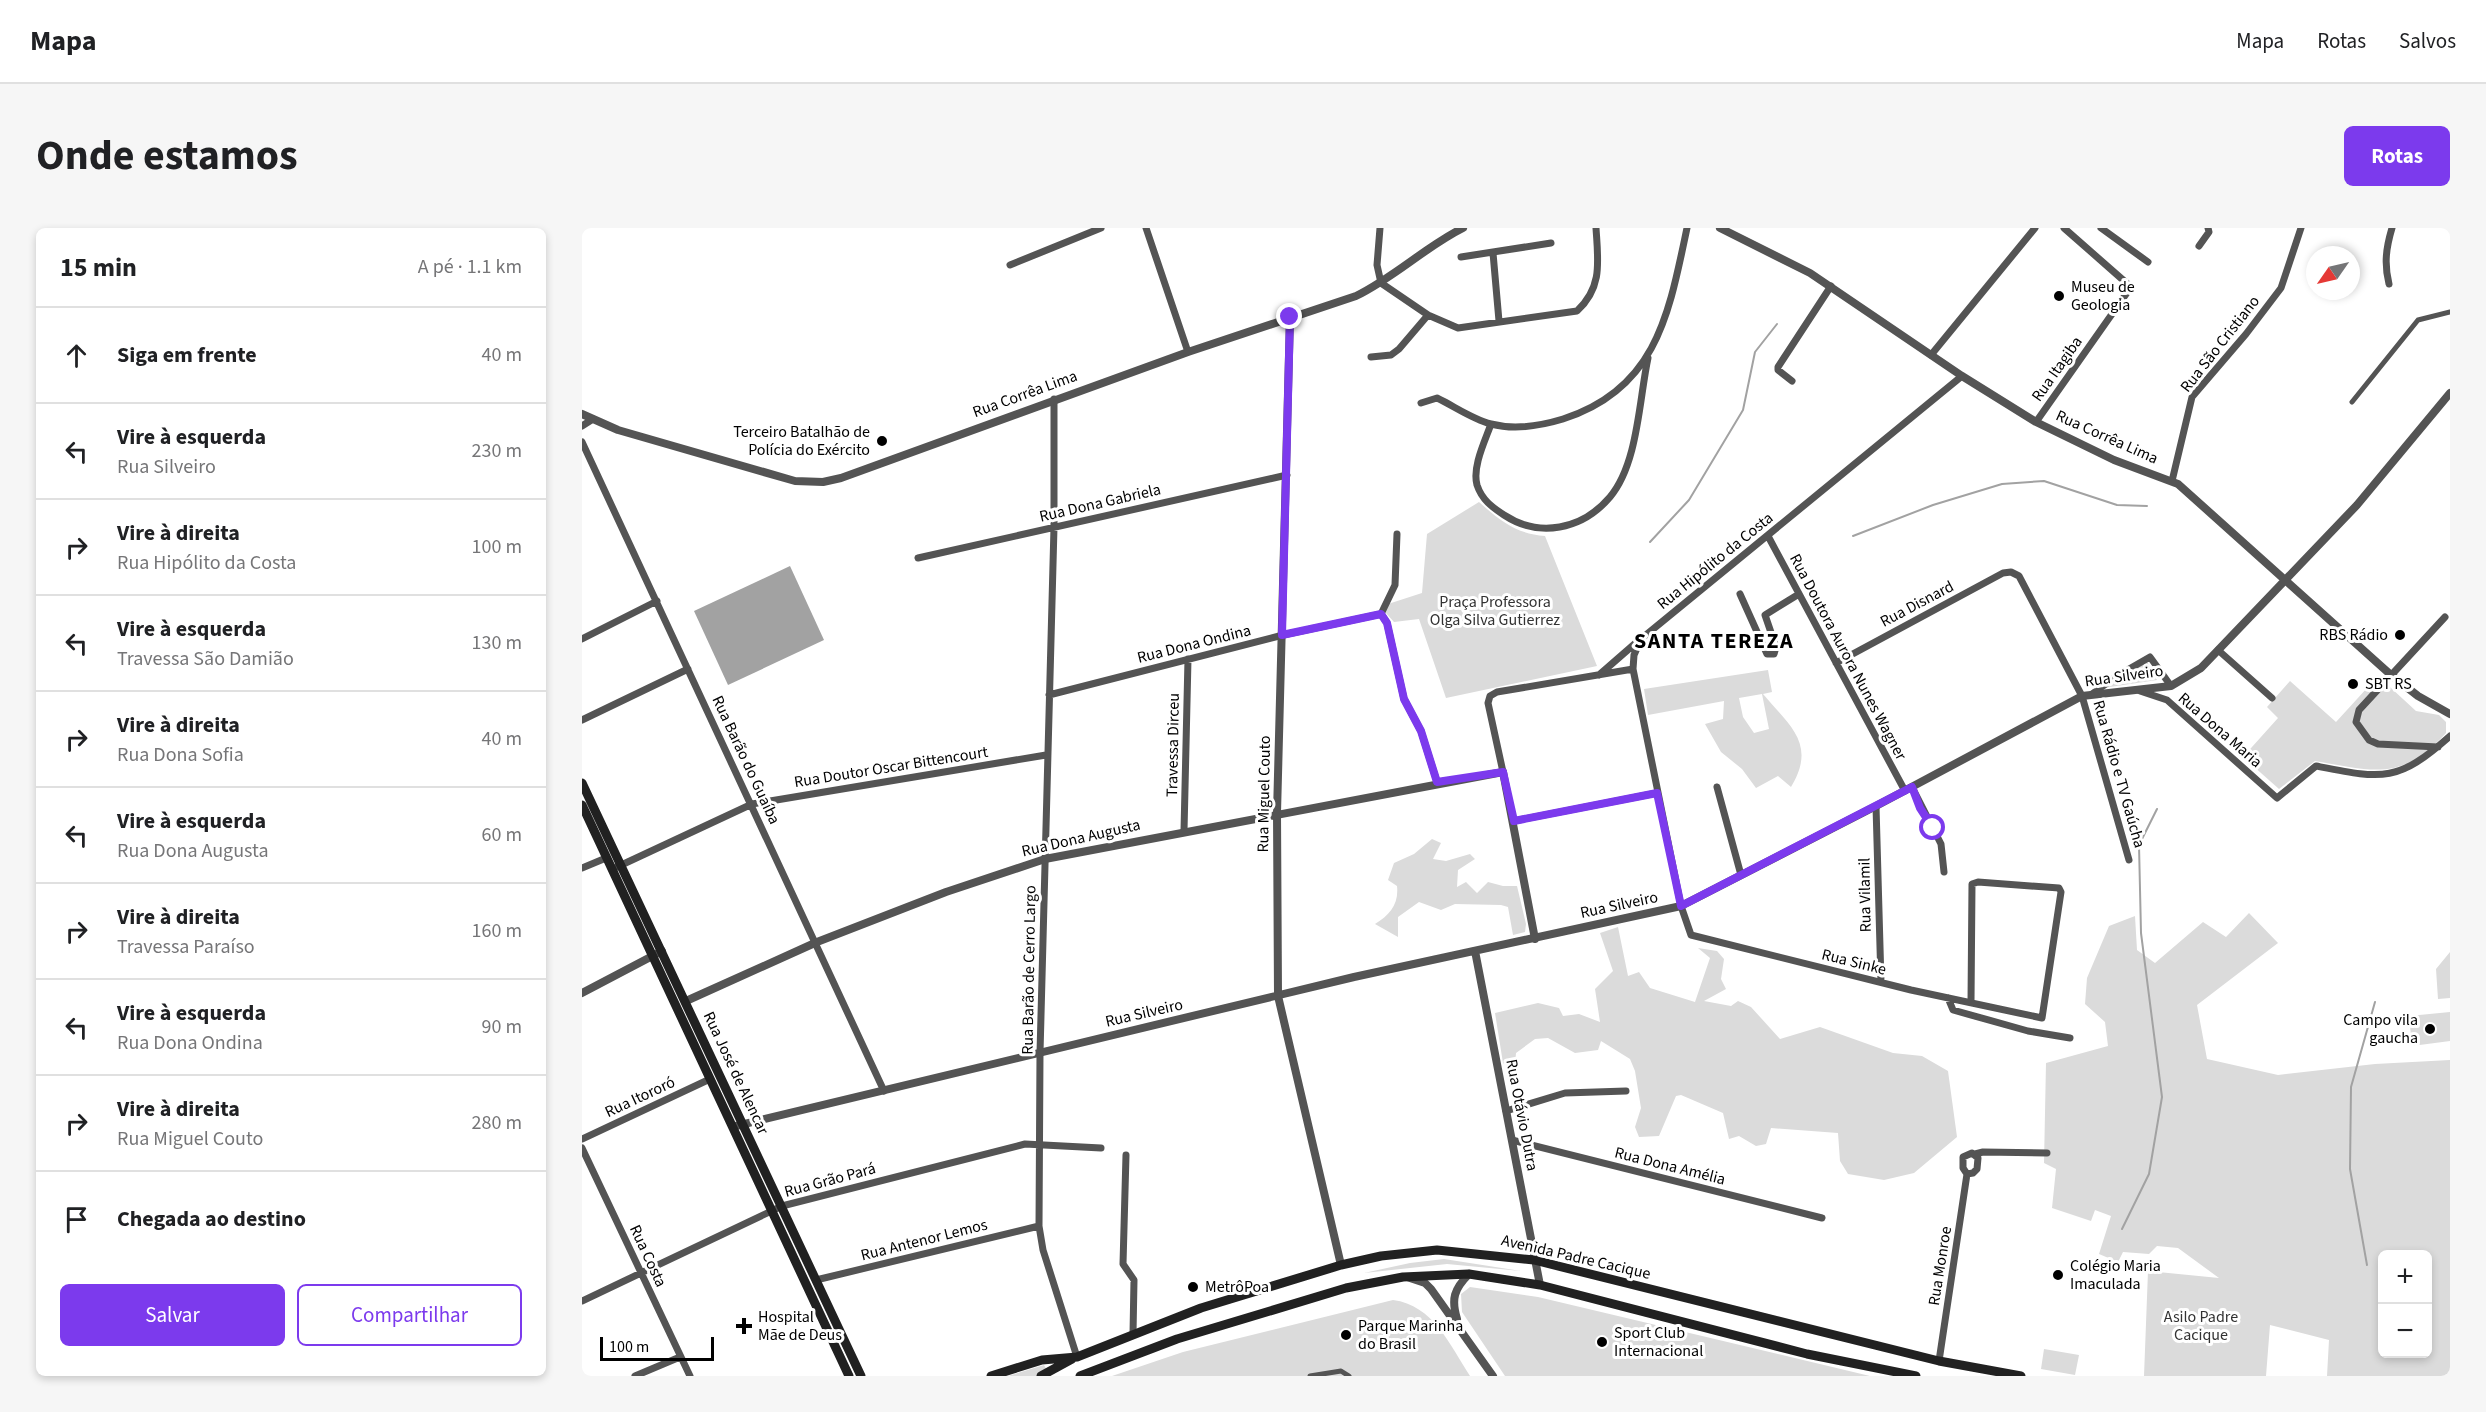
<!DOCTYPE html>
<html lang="pt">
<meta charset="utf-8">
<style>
body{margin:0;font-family:"Source Sans 3",sans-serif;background:#f6f6f6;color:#202124}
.controls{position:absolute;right:18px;bottom:18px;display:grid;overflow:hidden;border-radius:9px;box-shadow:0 3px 9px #0003}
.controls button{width:54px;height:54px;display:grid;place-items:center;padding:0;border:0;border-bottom:2px solid #e0e0e0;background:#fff;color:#202124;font:30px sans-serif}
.compass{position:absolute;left:1724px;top:18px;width:54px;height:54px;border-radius:50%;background:#fff;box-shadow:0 3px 9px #0003;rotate:236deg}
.scale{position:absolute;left:18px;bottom:15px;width:114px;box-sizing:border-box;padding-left:6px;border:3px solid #000;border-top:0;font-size:16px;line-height:21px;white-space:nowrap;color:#000;-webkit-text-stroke:4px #fff;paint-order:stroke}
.stop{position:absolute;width:18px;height:18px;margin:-14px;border:4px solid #7c3aed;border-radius:50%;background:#fff}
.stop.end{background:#7c3aed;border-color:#fff;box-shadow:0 2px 6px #0008}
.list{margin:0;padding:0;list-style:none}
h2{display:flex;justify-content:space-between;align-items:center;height:78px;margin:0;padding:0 24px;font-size:26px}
h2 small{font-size:20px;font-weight:400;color:#757577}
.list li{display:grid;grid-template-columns:39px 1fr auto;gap:18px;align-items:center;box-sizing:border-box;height:96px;padding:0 24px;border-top:2px solid #e0e0e0}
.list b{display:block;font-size:22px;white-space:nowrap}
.list p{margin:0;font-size:20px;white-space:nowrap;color:#757577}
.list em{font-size:20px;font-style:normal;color:#757577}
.actions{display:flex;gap:12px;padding:18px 24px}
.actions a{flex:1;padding:14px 0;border:2px solid #7c3aed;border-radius:9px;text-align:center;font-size:21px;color:#7c3aed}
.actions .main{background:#7c3aed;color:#fff}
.icon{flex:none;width:33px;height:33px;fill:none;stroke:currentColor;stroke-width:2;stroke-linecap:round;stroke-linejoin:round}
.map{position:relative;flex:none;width:1868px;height:1148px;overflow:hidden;border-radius:9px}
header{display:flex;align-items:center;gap:36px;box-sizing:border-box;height:84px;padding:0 30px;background:#fff;border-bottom:2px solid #e0e0e0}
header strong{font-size:28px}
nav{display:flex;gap:33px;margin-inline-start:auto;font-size:21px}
.intro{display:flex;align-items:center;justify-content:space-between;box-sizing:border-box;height:144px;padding:0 36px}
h1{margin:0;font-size:42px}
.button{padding:15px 27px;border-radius:9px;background:#7c3aed;color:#fff;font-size:21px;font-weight:700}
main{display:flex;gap:36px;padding:0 36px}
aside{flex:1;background:#fff;border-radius:9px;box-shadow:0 3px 9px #0003}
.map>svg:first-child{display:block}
.green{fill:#dbdbdb;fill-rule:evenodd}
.water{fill:#a2a2a2}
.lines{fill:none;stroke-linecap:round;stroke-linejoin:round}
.stream{stroke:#a2a2a2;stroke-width:2}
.pedestrian{stroke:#545454;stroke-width:5}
.minor{stroke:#545454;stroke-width:7}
.tertiary{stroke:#545454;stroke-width:8}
.secondary{stroke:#212121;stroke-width:9}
.route{stroke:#7c3aed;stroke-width:8}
.poi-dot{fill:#000;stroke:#fff;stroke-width:2}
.labels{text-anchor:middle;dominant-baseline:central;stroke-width:6;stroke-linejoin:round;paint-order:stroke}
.poi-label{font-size:16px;fill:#000;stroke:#fff;text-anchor:start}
.street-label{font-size:16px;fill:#000;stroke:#fff}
.park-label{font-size:16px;fill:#323232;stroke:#fff}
.district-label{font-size:22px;font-weight:bold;letter-spacing:1.5px;fill:#000;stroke:#fff}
</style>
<header>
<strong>Mapa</strong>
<nav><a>Mapa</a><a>Rotas</a><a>Salvos</a></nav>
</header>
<div class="intro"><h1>Onde estamos</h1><a class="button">Rotas</a></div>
<main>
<aside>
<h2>15 min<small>A pé · 1.1 km</small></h2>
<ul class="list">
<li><svg class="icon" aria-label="ahead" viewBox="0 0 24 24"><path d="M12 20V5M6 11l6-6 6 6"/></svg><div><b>Siga em frente</b></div><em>40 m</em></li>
<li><svg class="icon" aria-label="left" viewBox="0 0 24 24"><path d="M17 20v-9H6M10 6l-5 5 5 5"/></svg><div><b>Vire à esquerda</b><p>Rua Silveiro</p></div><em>230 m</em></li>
<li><svg class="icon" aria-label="right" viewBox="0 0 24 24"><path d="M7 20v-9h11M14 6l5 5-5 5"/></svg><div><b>Vire à direita</b><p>Rua Hipólito da Costa</p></div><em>100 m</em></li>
<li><svg class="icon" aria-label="left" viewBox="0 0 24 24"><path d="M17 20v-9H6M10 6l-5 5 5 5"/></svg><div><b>Vire à esquerda</b><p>Travessa São Damião</p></div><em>130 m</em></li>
<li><svg class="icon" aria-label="right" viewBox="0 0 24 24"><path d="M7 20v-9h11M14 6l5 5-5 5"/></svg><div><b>Vire à direita</b><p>Rua Dona Sofia</p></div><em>40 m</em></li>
<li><svg class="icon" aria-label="left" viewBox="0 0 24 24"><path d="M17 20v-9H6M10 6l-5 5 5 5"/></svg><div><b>Vire à esquerda</b><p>Rua Dona Augusta</p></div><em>60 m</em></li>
<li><svg class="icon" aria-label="right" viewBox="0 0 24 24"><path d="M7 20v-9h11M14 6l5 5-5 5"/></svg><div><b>Vire à direita</b><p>Travessa Paraíso</p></div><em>160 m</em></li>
<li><svg class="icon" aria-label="left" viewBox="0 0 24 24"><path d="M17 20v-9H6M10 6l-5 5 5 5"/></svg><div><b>Vire à esquerda</b><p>Rua Dona Ondina</p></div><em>90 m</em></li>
<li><svg class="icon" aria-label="right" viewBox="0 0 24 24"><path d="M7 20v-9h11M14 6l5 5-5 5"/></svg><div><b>Vire à direita</b><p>Rua Miguel Couto</p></div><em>280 m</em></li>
<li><svg class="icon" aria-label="arrive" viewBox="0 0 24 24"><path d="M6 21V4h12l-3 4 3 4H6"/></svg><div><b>Chegada ao destino</b></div></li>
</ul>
<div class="actions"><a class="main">Salvar</a><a>Compartilhar</a></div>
</aside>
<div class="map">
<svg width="1868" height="1148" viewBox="0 0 1868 1148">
<rect width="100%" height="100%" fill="#fff"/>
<path class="green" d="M897 274C918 293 935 306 963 308L1015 438 864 470 837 391 812 394 803 384 806 376 840 365 845 306Z
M1564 432 1575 452 1521 460Z
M1186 442 1190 464 1181 466C1208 498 1235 516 1209 559L1196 548 1174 560 1160 541 1139 524 1123 496 1141 491 1142 473 1066 487 1062 461ZM1180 466 1187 501 1172 505 1161 489 1157 470Z
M1796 448 1834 483 1857 487 1864 494V505C1820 554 1791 543 1733 533L1697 561 1661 529 1696 490 1685 479 1708 453 1754 494Z
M850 611 859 615 851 631 864 633 888 626 893 631 876 642 875 659 884 654 895 665 906 654 921 658H935L944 696 943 704 931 707 926 679 919 677 873 676 859 682 837 674 816 689V709L793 696C808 687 817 676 815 658L806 652 812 635 832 626Z
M1667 685 1696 715 1615 777 1625 831 1696 847 1793 836 1868 832V1148H1745L1747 1112 1688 1097 1684 1148H1562L1566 1043 1637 1050 1596 1020 1575 1018 1567 1026 1541 1024 1536 1034 1517 1026 1529 988 1513 982 1509 993 1470 980 1474 941 1462 935 1464 835 1526 818 1523 794 1503 776 1505 750 1527 698 1553 688 1555 722 1573 735 1621 694 1644 709ZM1800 1026H1846V1126H1800Z
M1036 699 1046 748 1057 744 1068 760 1113 774 1128 730 1116 720 1135 723 1142 731 1139 751 1144 761 1122 773 1149 778 1156 773 1169 779 1198 811 1238 799 1311 825 1340 828 1366 843 1375 909 1332 945 1302 952 1266 946 1258 933 1256 905 1189 900 1184 916 1174 918 1157 908 1147 911 1141 885 1099 867 1094 868 1077 908 1057 909 1053 899 1059 880 1053 843 1048 831 1019 813 1016 822 993 825 966 810 953 811 934 825 933 837 926 839 921 835 913 785 956 775 977 780 981 788 997 786 1018 794 1013 761 1031 743 1018 705Z
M1868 724V770L1856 771 1854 741Z
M1868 784V813L1830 818 1827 788Z
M862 1031 939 1043 865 1036 782 1045 828 1035Z
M888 1059 956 1069 1288 1148H923L880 1084 879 1066Z
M811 1072C851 1077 868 1117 888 1148H530L601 1124Z
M1462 1121 1497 1127 1493 1147 1459 1141Z
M462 1137 468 1148H426Z"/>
<path class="water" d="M208 338 242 412 146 457 112 383Z"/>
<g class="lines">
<path class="stream" d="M1271 308 1351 277 1420 256 1462 253 1535 277 1565 278
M1068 314 1107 272 1161 182 1173 124 1195 96
M1540 1001 1567 946 1580 869 1559 705 1557 617 1575 581
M1785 1037 1768 941 1769 859 1793 774"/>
<path class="pedestrian" d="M1770 174 1836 92 1868 84
M728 1148 759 1143 767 1148"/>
<path class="minor" d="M564 0 606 124
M798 0 795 37 799 55 846 87 876 100 995 83C1021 59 1016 33 1014 0
M1519 0 1566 34
M1617 18 1627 4 1626 0
M911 25 917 93
M879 29 969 15
M428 37 519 0
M1807 56C1802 36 1804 20 1810 0
M1349 127 1453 0
M789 129 809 127 817 121 846 87
M1380 148 1059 411 1052 427 1051 441 1099 678 1109 707 1329 762 1460 790 1479 664 1477 660 1396 654 1390 656 1389 774
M1210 153 1196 142V139L1249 58
M472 171V299L458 825 457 998 461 1022 495 1129
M839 175 855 170C872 178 890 191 909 196 932 202 958 198 981 191 1075 161 1087 85 1105 0
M1454 194 1549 59 1482 0
M909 196C903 213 890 239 895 257 900 272 910 279 922 287 957 310 1000 302 1028 269 1056 236 1057 172 1066 130
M0 198 11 191
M0 214 302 863
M1590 253 1610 169 1664 106 1699 60 1719 0
M1186 308 1323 563
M336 330 705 247
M1158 366 1185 426H1192L1194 419 1183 387 1217 366
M799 386 805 395 822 471 839 503 855 554
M799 386 813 357 815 306
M0 411 75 373
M1636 422 1690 470
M1254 435 1421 345 1429 344 1437 348 1500 468 1547 632
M1017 447 1056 413
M1558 463 1585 472 1695 570 1734 538C1801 551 1815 555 1868 508
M1510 466 1535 448 1568 429 1589 458
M467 467 701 407 799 386
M0 492 106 441
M1856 519 1796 516 1787 512 1774 494 1777 482 1863 389
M921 544 906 475 908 468 915 464 1051 441
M1135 559 1159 647
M1330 559 1359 616 1362 644
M1294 578 1299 754
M932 593 1075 565
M602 603 606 431
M35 639 170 576 464 527
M0 640 24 630
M1366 770 1371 782 1446 803 1488 810
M924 883 983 865 1044 863
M0 911 128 851
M930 912 1240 990
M0 920 108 1148
M1393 926 1401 924 1465 925
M544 927 541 1036 552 1052 551 1106
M234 1052 457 998
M0 1073 200 978 443 916 519 920
M1357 1133 1385 946 1381 940V929L1390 925 1396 930 1395 941 1391 945 1385 946
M53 1148 98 1129"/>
<path class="tertiary" d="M1138 0 1228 45 1380 148 1454 194 1532 232 1596 256 1809 447 1836 468 1868 486
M708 89 695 585 696 768 759 1037
M0 186 36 202 213 253 241 254 259 250 606 124 774 68C813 49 843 19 881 0
M893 723 958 1057
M0 765 80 723
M104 773 235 714 364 664 463 631 921 544 953 711
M154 898 772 749 1099 678 1294 578 1500 468 1589 458 1619 440 1775 277 1868 165
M828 1050 843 1055 849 1061 911 1148
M875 1091C869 1071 872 1061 887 1046"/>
<path class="secondary" d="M0 555 279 1148
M0 577 267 1148
M409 1148 460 1132 495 1129 619 1080 759 1037 799 1028 855 1022 952 1032 1357 1133 1439 1148
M459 1148 490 1131
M498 1148 595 1111 764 1060 821 1049 887 1046 958 1057 1225 1126 1334 1148"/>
</g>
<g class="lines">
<path class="route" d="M708 89 700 407 799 386 805 395 822 471 839 503 855 554 921 544 932 593 1075 565 1099 678 1330 559 1338 580 1351 600"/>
</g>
<g class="poi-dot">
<circle cx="1477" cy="68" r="6"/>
<circle cx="300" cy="213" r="6"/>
<circle cx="1818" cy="407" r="6"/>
<circle cx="1771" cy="456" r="6"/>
<circle cx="1848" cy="801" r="6"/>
<circle cx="1476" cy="1047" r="6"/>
<circle cx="611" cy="1059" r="6"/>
<path d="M159 1089h6v6h6v6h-6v6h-6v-6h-6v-6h6z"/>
<circle cx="764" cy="1107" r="6"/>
<circle cx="1020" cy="1114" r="6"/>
</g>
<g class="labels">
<g class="poi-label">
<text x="1489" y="59">Museu de<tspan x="1489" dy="18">Geologia</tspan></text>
<text x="288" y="204" text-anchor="end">Terceiro Batalhão de<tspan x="288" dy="18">Polícia do Exército</tspan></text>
<text x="1806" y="407" text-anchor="end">RBS Rádio</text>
<text x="1783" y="456">SBT RS</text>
<text x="1836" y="792" text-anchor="end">Campo vila<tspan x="1836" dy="18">gaucha</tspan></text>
<text x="1488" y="1038">Colégio Maria<tspan x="1488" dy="18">Imaculada</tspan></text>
<text x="623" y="1059">MetrôPoa</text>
<text x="176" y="1089">Hospital<tspan x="176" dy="18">Mãe de Deus</tspan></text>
<text x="776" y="1098">Parque Marinha<tspan x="776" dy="18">do Brasil</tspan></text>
<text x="1032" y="1105">Sport Club<tspan x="1032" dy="18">Internacional</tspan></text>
</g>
<g class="street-label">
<text transform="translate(1638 116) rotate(-52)">Rua São Cristiano</text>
<text transform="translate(1475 141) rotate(-55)">Rua Itagiba</text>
<text transform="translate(443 166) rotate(-20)">Rua Corrêa Lima</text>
<text transform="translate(1525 209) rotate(24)">Rua Corrêa Lima</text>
<text transform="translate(518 275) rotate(-13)">Rua Dona Gabriela</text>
<text transform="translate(1133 333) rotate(-39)">Rua Hipólito da Costa</text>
<text transform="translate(1335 376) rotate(-28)">Rua Disnard</text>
<text transform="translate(612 416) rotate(-14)">Rua Dona Ondina</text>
<text transform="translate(1266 429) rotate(62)">Rua Doutora Aurora Nunes Wagner</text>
<text transform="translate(1542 448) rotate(-8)">Rua Silveiro</text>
<text transform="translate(1638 502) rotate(41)">Rua Dona Maria</text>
<text transform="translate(591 517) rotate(-89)">Travessa Dirceu</text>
<text transform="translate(164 532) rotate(65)">Rua Barão do Guaíba</text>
<text transform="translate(309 539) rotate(-9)">Rua Doutor Oscar Bittencourt</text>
<text transform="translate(1537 546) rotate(74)">Rua Rádio e TV Gaúcha</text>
<text transform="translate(682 566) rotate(-89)">Rua Miguel Couto</text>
<text transform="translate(499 610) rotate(-13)">Rua Dona Augusta</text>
<text transform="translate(1283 667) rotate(-91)">Rua Vilamil</text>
<text transform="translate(1037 677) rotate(-12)">Rua Silveiro</text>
<text transform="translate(1272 734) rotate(14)">Rua Sinke</text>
<text transform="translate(447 742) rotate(-89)">Rua Barão de Cerro Largo</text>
<text transform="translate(562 785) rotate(-13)">Rua Silveiro</text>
<text transform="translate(154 845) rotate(65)">Rua José de Alencar</text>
<text transform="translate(58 869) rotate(-25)">Rua Itororó</text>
<text transform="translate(940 887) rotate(79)">Rua Otávio Dutra</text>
<text transform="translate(1088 938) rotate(14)">Rua Dona Amélia</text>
<text transform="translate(248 952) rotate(-15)">Rua Grão Pará</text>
<text transform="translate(342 1012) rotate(-14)">Rua Antenor Lemos</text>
<text transform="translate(66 1028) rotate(65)">Rua Costa</text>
<text transform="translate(994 1029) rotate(13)">Avenida Padre Cacique</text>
<text transform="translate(1358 1038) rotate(-81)">Rua Monroe</text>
</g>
<g class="park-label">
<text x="913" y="374">Praça Professora<tspan x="913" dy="18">Olga Silva Gutierrez</tspan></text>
<text x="1619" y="1089">Asilo Padre<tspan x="1619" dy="18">Cacique</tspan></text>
</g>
<g class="district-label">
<text x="1132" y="413">SANTA TEREZA</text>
</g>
</g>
</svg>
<div class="controls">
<button>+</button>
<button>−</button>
</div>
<svg class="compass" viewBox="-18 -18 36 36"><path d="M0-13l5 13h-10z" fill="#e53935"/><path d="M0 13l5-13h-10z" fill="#757577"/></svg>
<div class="scale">100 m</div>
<div class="stop" style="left:1351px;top:600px"></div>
<div class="stop end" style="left:708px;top:89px"></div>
</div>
</main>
